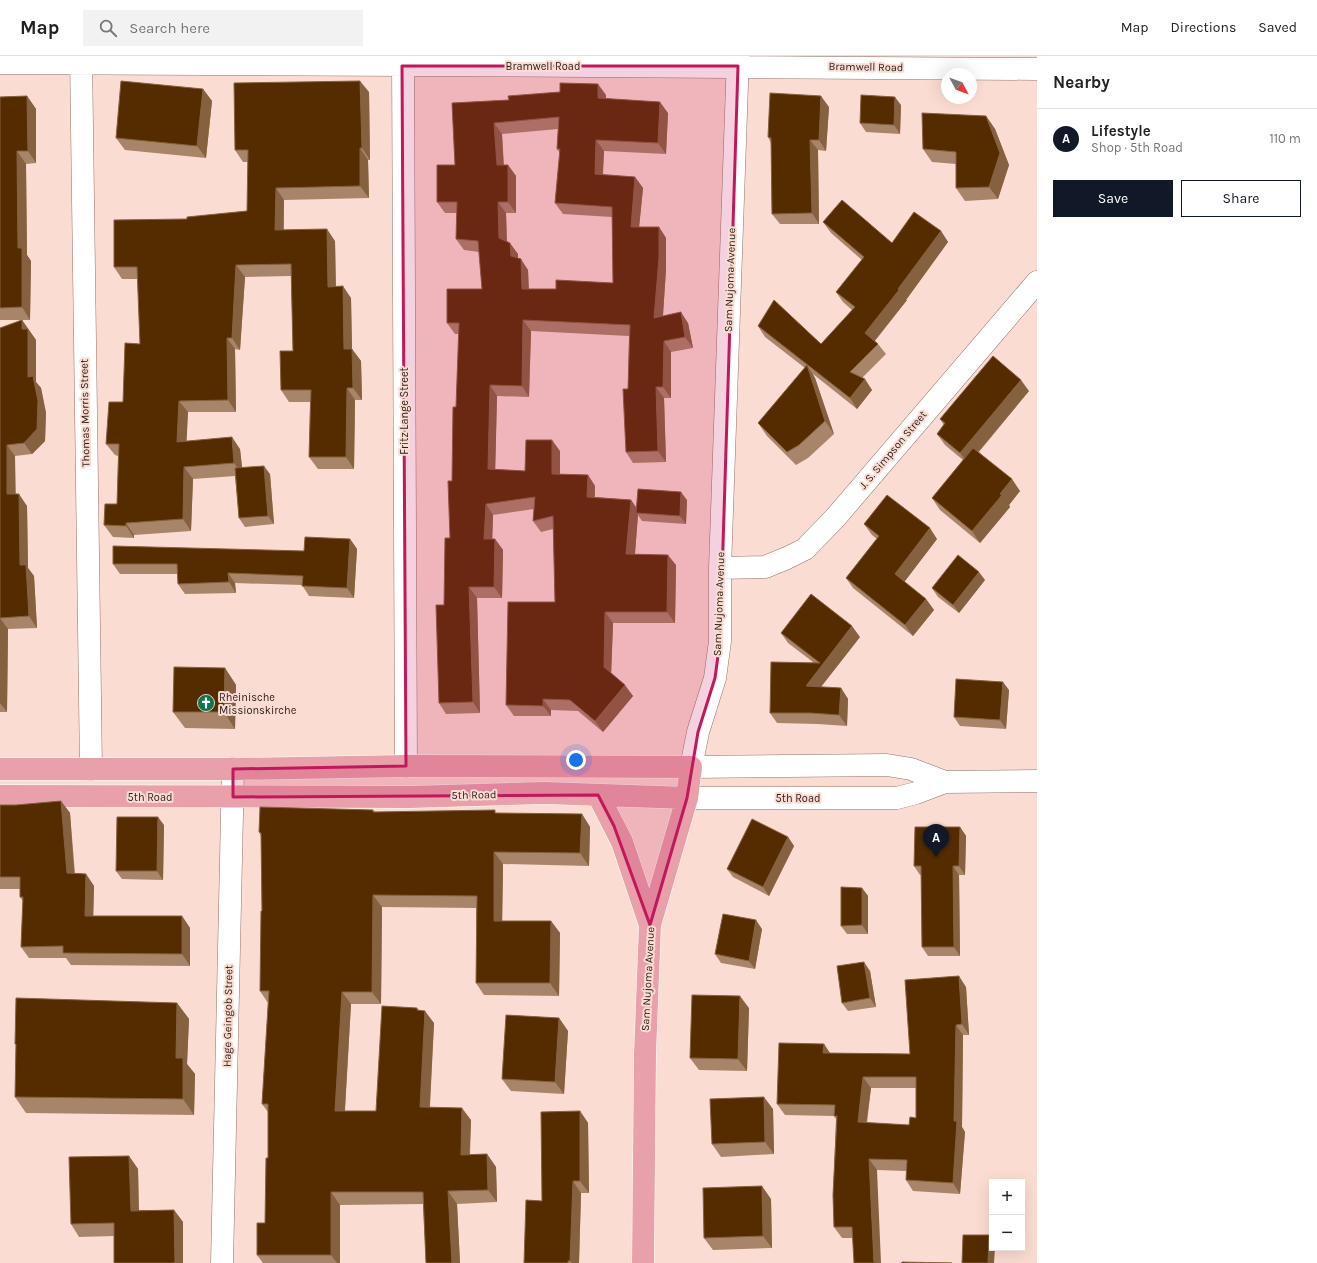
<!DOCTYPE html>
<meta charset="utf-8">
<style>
body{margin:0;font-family:Karla,sans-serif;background:#f2f2f2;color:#222}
.controls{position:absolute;right:12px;bottom:12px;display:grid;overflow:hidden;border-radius:0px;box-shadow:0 4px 16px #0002}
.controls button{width:36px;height:36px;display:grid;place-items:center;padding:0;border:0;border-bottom:1px solid #e0e0e0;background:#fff;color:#222;font:20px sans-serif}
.compass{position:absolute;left:941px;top:12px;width:36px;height:36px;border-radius:50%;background:#fff;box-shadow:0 4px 16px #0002;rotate:131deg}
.you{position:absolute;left:576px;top:704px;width:14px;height:14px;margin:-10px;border:3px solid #fff;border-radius:50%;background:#1a73e8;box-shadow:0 0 0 6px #1a73e833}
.badge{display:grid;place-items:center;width:26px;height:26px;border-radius:50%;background:#111827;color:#fff;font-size:13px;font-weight:700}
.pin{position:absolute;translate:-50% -33px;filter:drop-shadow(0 1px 2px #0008)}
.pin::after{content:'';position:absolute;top:21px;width:14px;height:12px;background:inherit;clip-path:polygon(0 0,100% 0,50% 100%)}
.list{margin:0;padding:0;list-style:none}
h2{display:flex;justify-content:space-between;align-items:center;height:52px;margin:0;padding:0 16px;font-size:17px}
h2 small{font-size:13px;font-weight:400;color:#767676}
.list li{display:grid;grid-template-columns:26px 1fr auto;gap:12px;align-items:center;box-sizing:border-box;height:60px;padding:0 16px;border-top:1px solid #e0e0e0}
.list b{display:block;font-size:15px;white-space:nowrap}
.list p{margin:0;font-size:13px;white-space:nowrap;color:#767676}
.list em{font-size:13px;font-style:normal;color:#767676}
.actions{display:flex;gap:8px;padding:12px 16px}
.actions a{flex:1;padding:9px 0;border:1px solid #111827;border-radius:0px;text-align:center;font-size:14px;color:#111827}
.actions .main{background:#111827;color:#fff}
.icon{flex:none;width:22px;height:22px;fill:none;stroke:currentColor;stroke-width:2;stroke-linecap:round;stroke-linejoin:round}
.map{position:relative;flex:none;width:1037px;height:1207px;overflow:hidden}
header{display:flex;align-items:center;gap:24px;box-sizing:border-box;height:56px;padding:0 20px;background:#fff;border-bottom:1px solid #e0e0e0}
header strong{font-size:19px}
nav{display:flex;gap:22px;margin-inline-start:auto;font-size:14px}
.search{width:280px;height:36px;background:#f2f2f2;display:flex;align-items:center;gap:10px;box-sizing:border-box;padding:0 14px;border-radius:0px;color:#767676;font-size:15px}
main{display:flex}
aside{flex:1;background:#fff}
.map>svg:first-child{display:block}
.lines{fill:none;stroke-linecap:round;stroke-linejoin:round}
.minor-casing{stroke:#957267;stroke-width:23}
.major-casing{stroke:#fff;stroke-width:23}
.minor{stroke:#fff;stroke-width:22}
.major{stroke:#e8a1aa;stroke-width:22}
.wall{fill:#a88469;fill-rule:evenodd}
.shaded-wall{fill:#86613f}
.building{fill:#542c00;stroke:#86613f;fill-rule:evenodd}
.marked{fill:#c2185b;fill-opacity:0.2;stroke:#c2185b;stroke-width:3;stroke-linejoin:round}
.labels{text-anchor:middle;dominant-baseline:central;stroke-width:4;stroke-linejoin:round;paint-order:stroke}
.street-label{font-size:11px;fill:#281a16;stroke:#fbdcd2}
.poi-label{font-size:11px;fill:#281a16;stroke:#fbdcd2;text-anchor:start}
</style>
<header>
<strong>Map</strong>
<div class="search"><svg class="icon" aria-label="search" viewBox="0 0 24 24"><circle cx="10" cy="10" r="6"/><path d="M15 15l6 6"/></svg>Search here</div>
<nav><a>Map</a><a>Directions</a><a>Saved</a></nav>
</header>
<main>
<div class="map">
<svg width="1037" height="1207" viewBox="0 0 1037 1207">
<rect width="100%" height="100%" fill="#fbdcd2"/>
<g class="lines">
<g class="minor-casing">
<path id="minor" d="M81 0 91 713
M403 0 406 710
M738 0 720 512V585L715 622 698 676 691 711 887 709 911 713 945 726
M0 7C346 9 691 10 1037 13
M720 512 765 511 787 502 805 493 836 461 1037 226
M687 742H897L916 737 945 726 1037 725
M222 1207 233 713"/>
</g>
<g class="major-casing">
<path id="major" d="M0 713H233L406 710 691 711 687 742 650 869 645 998 643 1207
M598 739 622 786 650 869
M0 740 410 741 545 737 687 742"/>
</g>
<use href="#minor" class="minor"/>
<use href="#major" class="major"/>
</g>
<path class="wall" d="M203 33 212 45 206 102 125 94 116 82Z
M369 36 370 104H368L369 142 284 144V174L335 185 336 230 351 242 352 293 361 305 362 344H355L354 413H318L309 401 310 346H289L281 334 293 295 291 220 245 221 240 294 235 293 236 356H188L186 385 240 393 242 412 270 418 274 468 245 471 239 462 235 420 193 423 191 475 134 479V482L113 481 104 469 117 448 118 400 115 399 106 388 123 346 140 288 138 223H122L114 211 187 163 247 155 248 106H243L235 94Z
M606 39V42L668 57 666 98 604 95 603 119 635 121 643 132 639 171H659L666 182V213L663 260 688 267 693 292 671 296V342H664L666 406 633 407 626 396 628 333 629 280 531 275 529 341 497 340 495 413 525 415 560 395V418L588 419 595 430V441L631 444 637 452 687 444 686 468 642 465 638 459 635 498 676 509 675 567H613L611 617 633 640 603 676 578 655 551 654V660H514L506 649 555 546 553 473 541 476 533 465 534 453 493 459 492 483H495L503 494 502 542H477L480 657 446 658 439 647 444 549 450 482 452 425 456 351 459 278H455L447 267 482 233 479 196 464 194 456 183 457 157H445L437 146 455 109 452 47ZM558 73 557 93 560 97 555 147 563 158 612 161 613 227 556 233H529L528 214 518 202V198L507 186 506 157H516V120L508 109H504L502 78Z
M27 40 36 53V107L26 108 27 199 31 205 30 264H22L36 284V326L41 332 46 357 45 385 32 398 15 400V438L27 450 28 512 34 520 37 572 8 573 7 656H0V272L22 264H0V41Z
M901 49 900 78 866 76 860 67Z
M829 51 826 95 818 94 819 168H780L772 158 771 87 768 81Z
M986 60 995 73 1009 109 998 143 965 145 956 132V108L932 106 923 93Z
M823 166 892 187 941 175 948 186 906 244H907L875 285 878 288 886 298 862 322 872 334 857 353 813 318 815 322 834 378 808 402 796 409 767 380 758 367 805 312 765 281 758 270 821 288 852 254 843 246 836 236 862 204 831 177Z
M1029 335 979 396 1020 435 1009 449 1010 451 980 487 940 454 932 442 963 404 945 389 937 378 944 369 940 363Z
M864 468 937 483 904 526 926 543 934 554 913 580 853 532 846 522 877 483 872 479Z
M350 483 357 493 354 542 309 540 302 529 235 527 236 537 185 538 178 528 177 518H120L113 508 304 495Z
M985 524 959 557 938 541 932 532Z
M781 577 860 581 821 631 841 632 848 643 847 670 818 668 777 667 770 657 813 606 788 587Z
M225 612 236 629 235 673 185 672 173 656Z
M1009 634 1006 673 960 670 954 661Z
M61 745 70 757 75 817 86 818 94 830 93 860H182L190 872V910L71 909 66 902H29L21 891 23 845 20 841V833H0V749H16Z
M373 754 375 756 497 757 582 758 590 771 589 810 503 808 502 865H551L560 877 559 940 484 939 476 927V852L382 851 381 948H351L345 1055H376L417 952 418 954 434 967 430 1051 471 1064 470 1099 487 1098 496 1111 497 1146 457 1148 460 1207H426L423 1148 340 1149V1207H263L257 1199 265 1167 268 1102V1056L262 1048 268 947 260 935 262 855 261 780 259 776Z
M164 769 163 824 122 823 116 815Z
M960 771 966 780 965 819H959L960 900H928L922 891 921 819H920L914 810Z
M788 781 794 790 769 840 733 821 727 813Z
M862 832 868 840V878H847L841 870Z
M762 873 755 913 721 907 715 898Z
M870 915 876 951 848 955 842 947Z
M966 931 969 979H963L962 1071 965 1076 960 1138 913 1135 906 1124V1115L877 1114 852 1182H842L834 1171 833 1139 836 1063 834 1060 785 1059 777 1048 824 988 830 997 910 998ZM871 1032H916V1062L909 1069 867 1067Z
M177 947 189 963 187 1008 195 1018 194 1059 26 1057 15 1041 16 989 15 988Z
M749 952 747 1015 699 1014 690 1002Z
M559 962 568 975 564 1038 511 1035 502 1023Z
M773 1053 774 1098 721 1101 712 1088Z
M580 1055 588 1067 589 1137H581L579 1207H524L542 1145Z
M129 1100 138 1113 139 1154H174L183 1166V1207H114V1180L79 1181 71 1168Z
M771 1143 772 1192 713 1194 704 1182Z"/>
<path class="shaded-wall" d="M360 25 369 36 370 104 362 92Z
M598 28 606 39 605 53 598 42Z
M203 33 212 45 206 102 197 90Z
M27 40 36 53V107L28 95Z
M821 40 829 51 826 95 819 84Z
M895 41 901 49 900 78 894 69Z
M660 46 668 57 666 98 658 87Z
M986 60 995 73 1009 109 998 143 989 131Z
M494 67 502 78 504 120 497 109Z
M596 84 604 95 602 129 595 118Z
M810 84 818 94 819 168 812 157Z
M360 92 368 104 369 142 360 130Z
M17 95 26 108 27 199 31 205 30 264 22 251 18 192Z
M508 109 516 120V157L508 146Z
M635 121 643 132 638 182 631 171Z
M276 132 284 144 283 186 275 174Z
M498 146 506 157 507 193 499 182Z
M659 171 666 182V213L662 273 654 262Z
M327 173 335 185 336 243 328 231Z
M941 175 948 186 906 244H907L872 288 865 277 898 233Z
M510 187 518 198V211L511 200Z
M521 203 528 214 529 244 522 233Z
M236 209 245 221 240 294 232 282Z
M343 230 351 242 352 293 361 305 362 344 353 332 344 293Z
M681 256 688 267 693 292 685 281Z
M22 264 36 284V326L41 332 46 357 45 385 32 398 24 387 28 321 22 273Z
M523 264 531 275 529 341 522 330Z
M227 282 235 293 236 356 228 344Z
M664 285 671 296V342L663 331Z
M807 309 815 322 834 378 825 365Z
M865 323 872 334 857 353 850 342Z
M1021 324 1029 335 968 408 960 397Z
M490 329 497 340 495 424 488 413Z
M656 331 664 342 666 406 658 395Z
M347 332 355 344 354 413 346 401Z
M179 345 188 356 186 398 177 386Z
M232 381 240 393 243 419 234 407Z
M552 384 560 395V429L552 418Z
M7 389 15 400 16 450 7 438Z
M264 410 270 418 274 468 268 460Z
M184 411 193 423 191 475 183 463Z
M588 419 595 430 594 452 587 441Z
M1012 423 1020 435 1009 449 1010 451 980 487 972 475Z
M681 436 687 444 686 468 680 460Z
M19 438 27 450 28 512 34 520 37 572 29 560 20 509Z
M631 444 638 455 636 457 638 459 634 509 626 498Z
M486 448 493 459 492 494 484 483Z
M126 467 134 479V482L126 470Z
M930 472 937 483 902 529 895 518Z
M350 483 357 493 354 542 347 532Z
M495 483 503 494 502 542 494 531Z
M668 499 676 509 675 567 667 556Z
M979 516 985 524 959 557 953 549Z
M228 517 235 527 236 537 229 526Z
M469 531 477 542 480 657 473 646Z
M926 543 934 554 913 580 905 569Z
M605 556 613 567 611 622 604 611Z
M0 562 8 573 7 656 0 647Z
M852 570 860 581 813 641 806 630Z
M225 612 236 629 235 673 224 656Z
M1003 626 1009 634 1006 673 1000 664Z
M625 629 633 640 603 676 595 665Z
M841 632 848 643 847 670 839 659Z
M543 643 551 654V660L543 650Z
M61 745 70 757 75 829 67 817Z
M582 758 590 771 589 810 580 797Z
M158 761 164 769 163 824 157 815Z
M960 771 966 780 965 819 959 810Z
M788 781 794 790 769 840 763 831Z
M494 796 503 808 502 877 494 865Z
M953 810 959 819 960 900 954 891Z
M86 818 94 830 93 872 85 860Z
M862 832 868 840V878L862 869Z
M373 839 382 851 381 948 372 936Z
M182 860 190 872V910L182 898Z
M756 864 762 873 755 913 749 905Z
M551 865 560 877 559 940 550 927Z
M864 906 870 915 876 951 870 942Z
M959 920 966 931 969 979 962 968Z
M342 936 351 948 344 1068 335 1055Z
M740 940 749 952 747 1015 738 1003Z
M177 947 189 963 187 1008 195 1018 194 1059 183 1043 176 1002Z
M417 952 425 964V955L434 967 429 1063 420 1051Z
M559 962 568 975 564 1038 555 1026Z
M956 969 963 979 962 1071 965 1076 960 1138 953 1127Z
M824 988 831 999 823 997Z
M863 1021 871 1032 865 1077 858 1066Z
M764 1041 773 1053 774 1098 765 1086Z
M462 1052 471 1064 469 1111 461 1099Z
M580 1055 588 1067 589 1137 580 1125Z
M487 1098 496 1111 497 1146 488 1134Z
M129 1100 138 1113 139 1167 131 1155Z
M869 1103 877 1114 881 1207H874Z
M573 1125 581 1137 579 1207H572L570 1205Z
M762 1130 771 1143 772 1192 763 1180Z
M448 1135 457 1148 460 1207H452Z
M331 1136 340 1149V1207H337L331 1199Z
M174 1154 183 1166V1207H175Z
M989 1179 992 1184V1192H995L994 1207H988Z"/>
<path class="building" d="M121 25 203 33 197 90 116 82Z
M360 25 362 92H360V130L276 132 275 174 327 173 328 231 343 230 344 293H352L353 332H347L346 401H309L311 334H281L280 295H293L291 208 236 209 232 282H227L228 344 179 345 177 386 232 381 234 407 184 411 183 463 126 467V470L104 469 105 448H117L119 388H106L109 346H123L125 287 140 288 137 211H114V164L187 163V161L247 155 248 94H235L234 27Z
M560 27 598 28V42L660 46 658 87 596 84 595 118 635 121 631 171H659V202L654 262 681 256 685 281 664 285 663 331H656L658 395 626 396 623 333H628L630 269 523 264 522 330 490 329 488 413 525 415 526 384H552V418L588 419 587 441 631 444 626 498 668 499 667 556H605L604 611 625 629 595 665 570 644 543 643V650L506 649 508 546H555L553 460 533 465 535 441 486 448 484 483H495L494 531H469L473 646 439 647 436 549H444L445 482H450L448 425H452L453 351H456L459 267H447V233H482L478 185 456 183 457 146H437V109H455L452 47 509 44 508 40 560 36ZM559 61 557 93H560L555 147 612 151 613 227 556 224V233H522L521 203 511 200 510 187 499 182 498 146H508V109H497L494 67Z
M770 37 821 40 819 84H810L812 157 772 158 771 82 768 81Z
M861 39 895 41 894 69 860 67Z
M27 40 28 95H17L18 192H22V251L0 252V41Z
M922 57 986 60 1000 97 989 131 956 132V96L923 93Z
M842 144 892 187 914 156 941 175 898 233 899 234 865 277 878 288 850 316 865 323 850 342 758 270 774 244 821 288 855 251 836 236 864 201 823 166Z
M22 264V273H28V321L33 320 38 345 37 373 24 387 7 389V438H19L20 509H26L29 560 0 562V272Z
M993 300 1021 324 960 397 937 378 945 367 940 363Z
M807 309 825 365 799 389 787 396 758 367Z
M973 392 1012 423 1000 438 1002 439 972 475 932 442Z
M264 410 268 460 239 462 235 412Z
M638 433 681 436 680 460 636 457Z
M887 439 930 472 895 518 926 543 905 569 846 522 879 480 864 468Z
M305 481 350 483 347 532 302 530 303 520 228 517 229 526 178 528 177 508H113V490L304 495Z
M958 499 979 516 953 549 932 532Z
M811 538 852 570 806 630 841 632 839 659 811 657H770L771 606 820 607 781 577Z
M174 611 225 612 224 656H173Z
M956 623 1003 626 1000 664 954 661Z
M61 745 67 817 86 818 85 860H182V898L63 897V890L21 891 23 841H20V821H0V749H16Z
M260 751 373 754V756L495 754V757L582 758 580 797 494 796V865H551L550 927H476L477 840 373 839 372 936H342L335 1055H376L382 950 417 952V954L425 955 420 1051 462 1052 461 1099 487 1098 488 1134 448 1135 452 1207H426L423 1136H331V1199H257V1167H265L266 1102H268V1048H262L269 935H260L261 855H262L261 777 259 776Z
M117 761H158L157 815H116Z
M752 763 788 781 763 831 727 813Z
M915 771H960L959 810H953L954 891H922L921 810H914Z
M841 831 862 832V869L841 870Z
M723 858 756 864 749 905 715 898Z
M864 906 870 942 842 947 837 910Z
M959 920 962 968 956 969 954 1065H957L953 1127 906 1124 907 1104 869 1103 874 1207H854L852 1171H834L833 1139 837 1060H834L835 1049 777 1048 779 987 824 988 823 997 910 998 905 924ZM863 1021H916V1062L910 1061 909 1069 858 1066Z
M692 939 740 940 738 1003 690 1002Z
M16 942 177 947 176 1002H183V1043L15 1041 16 988H15Z
M506 959 559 962 555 1026 502 1023Z
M764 1041 765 1086 712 1088 710 1043Z
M580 1055V1125H573L570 1205H568V1207H524L526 1144 542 1145 541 1056Z
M129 1100 131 1155 174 1154 175 1207H114V1167L71 1168 69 1101Z
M762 1130 763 1180 704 1182 703 1132Z
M963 1179H989L988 1207H962Z
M902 1206 952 1207H901Z"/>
<path class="marked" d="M402 10H738L720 585 715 622 698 676 687 742 650 869 614 770 598 739 233 741V713L406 710Z"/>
<defs>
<g id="church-disc" transform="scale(0.9)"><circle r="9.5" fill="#0e764e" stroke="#fbdcd2"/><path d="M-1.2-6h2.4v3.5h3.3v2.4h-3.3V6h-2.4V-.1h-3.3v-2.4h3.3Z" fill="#fff"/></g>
</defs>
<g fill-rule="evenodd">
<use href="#church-disc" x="206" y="647"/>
</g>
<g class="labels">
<g class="street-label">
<text x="543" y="10">Bramwell Road</text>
<text transform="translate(866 11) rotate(1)">Bramwell Road</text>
<text transform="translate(730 224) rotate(-88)">Sam Nujoma Avenue</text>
<text transform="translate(404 355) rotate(-90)">Fritz Lange Street</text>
<text transform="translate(85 357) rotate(-91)">Thomas Morris Street</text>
<text transform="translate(893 394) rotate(-50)">J. S. Simpson Street</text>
<text transform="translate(719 548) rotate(-88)">Sam Nujoma Avenue</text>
<text transform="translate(474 739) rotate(-1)">5th Road</text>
<text x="150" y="741">5th Road</text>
<text x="798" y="742">5th Road</text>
<text transform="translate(648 923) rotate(-87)">Sam Nujoma Avenue</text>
<text transform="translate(228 960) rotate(-89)">Hage Geingob Street</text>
</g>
<g class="poi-label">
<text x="219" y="641">Rheinische<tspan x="219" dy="13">Missionskirche</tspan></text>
</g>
</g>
</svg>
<div class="controls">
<button>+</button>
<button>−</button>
</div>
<svg class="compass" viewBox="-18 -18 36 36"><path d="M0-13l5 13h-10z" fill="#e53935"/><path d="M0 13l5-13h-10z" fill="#767676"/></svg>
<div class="you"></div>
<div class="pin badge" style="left:936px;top:801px">A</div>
</div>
<aside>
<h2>Nearby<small></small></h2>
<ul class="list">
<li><span class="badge">A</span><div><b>Lifestyle</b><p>Shop · 5th Road</p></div><em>110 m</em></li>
</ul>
<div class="actions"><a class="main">Save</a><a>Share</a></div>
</aside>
</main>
